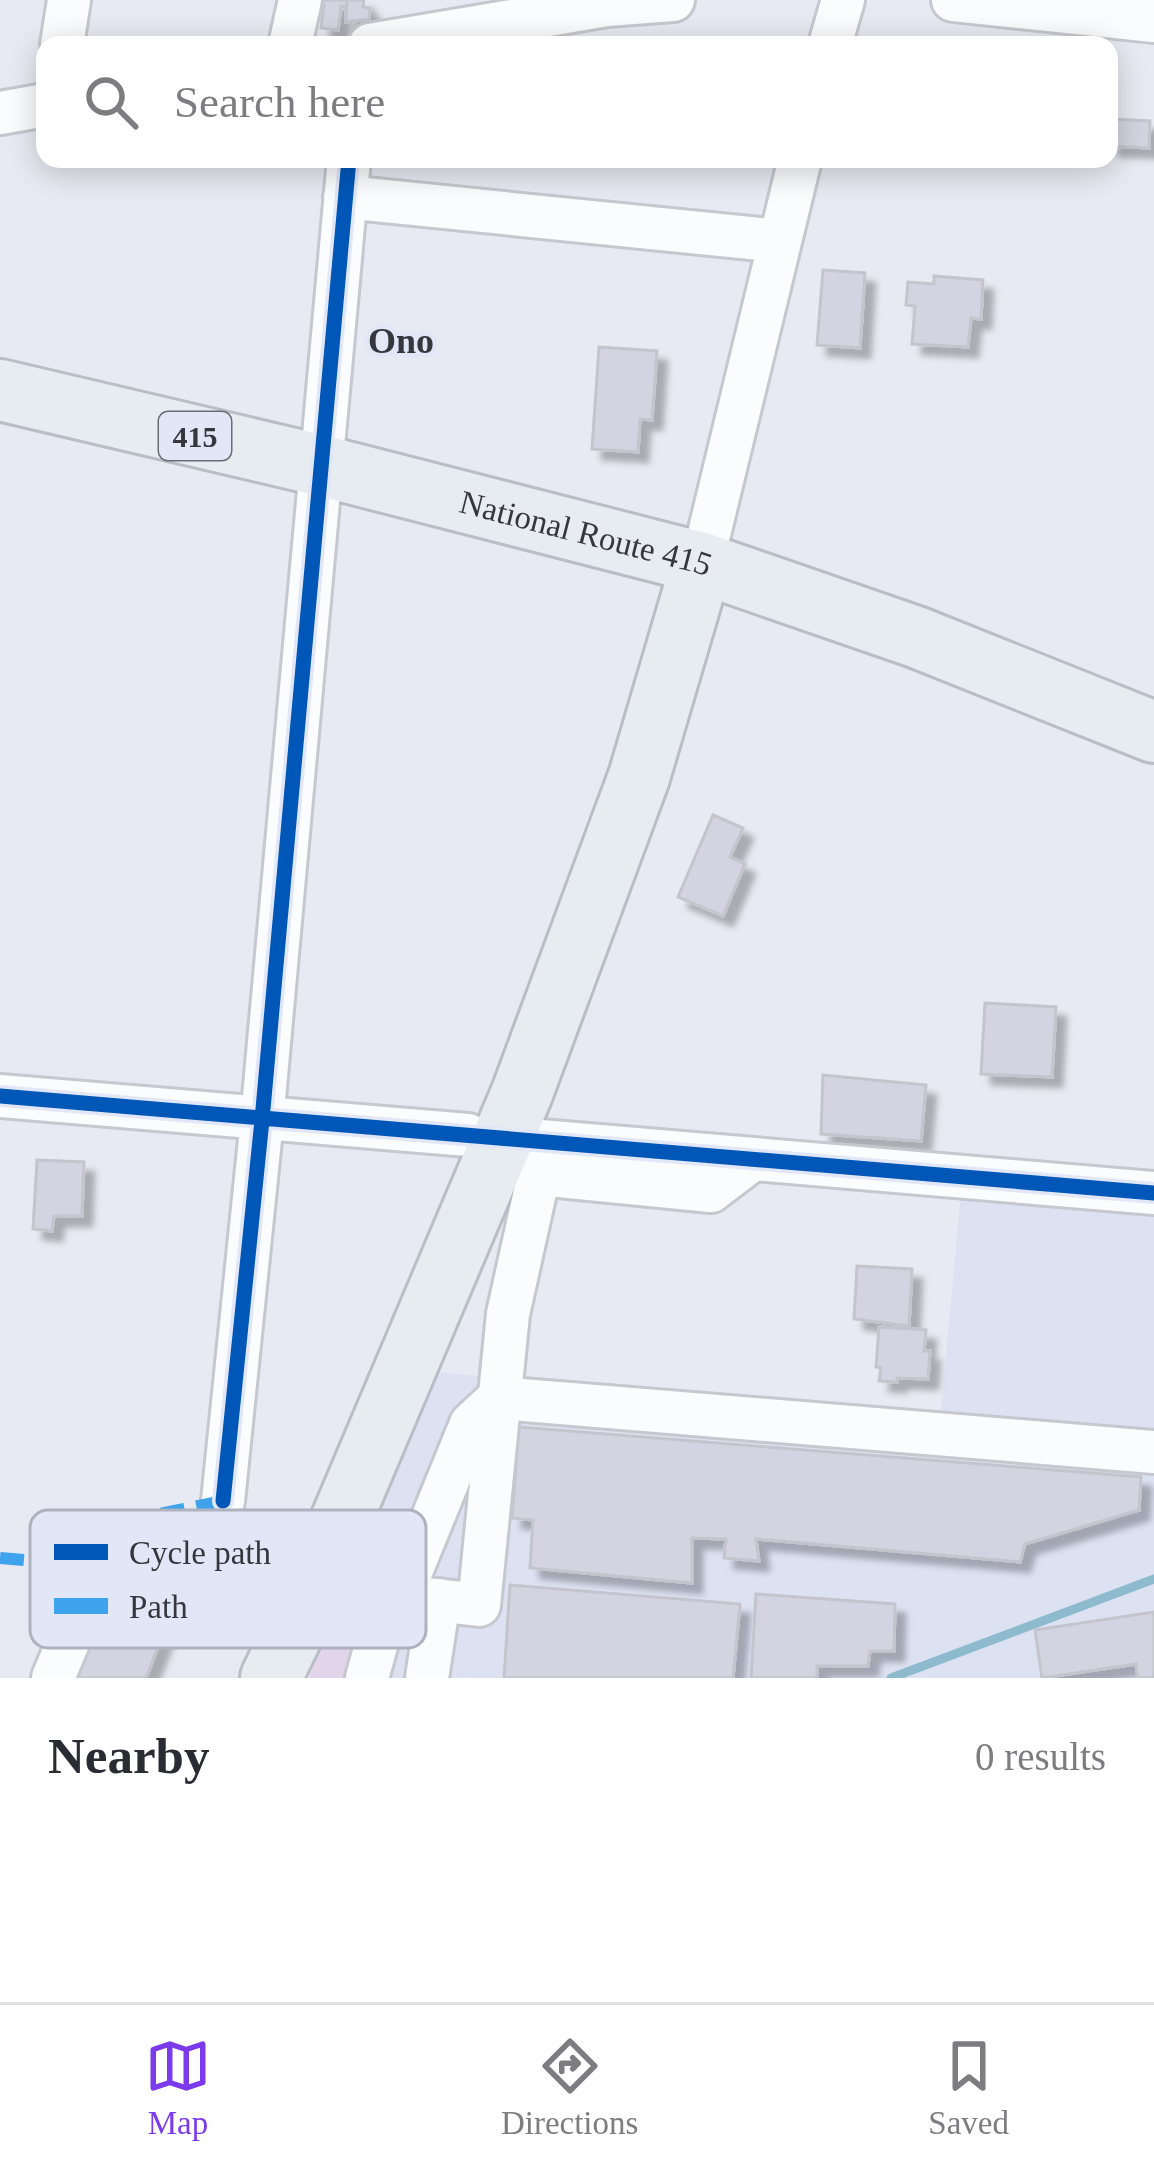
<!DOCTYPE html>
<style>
body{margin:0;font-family:Georgia,serif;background:#f7f7f7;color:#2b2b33}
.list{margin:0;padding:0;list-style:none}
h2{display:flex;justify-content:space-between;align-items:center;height:156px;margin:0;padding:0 48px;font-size:51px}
h2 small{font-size:39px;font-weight:400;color:#7c7c81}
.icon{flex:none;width:66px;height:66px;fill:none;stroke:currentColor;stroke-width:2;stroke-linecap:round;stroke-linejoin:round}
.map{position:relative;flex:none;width:1154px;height:1678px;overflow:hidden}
.search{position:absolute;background:#fff;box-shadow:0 6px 30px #0003;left:36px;right:36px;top:36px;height:132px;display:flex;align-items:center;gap:30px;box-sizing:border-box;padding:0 42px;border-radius:24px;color:#7c7c81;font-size:45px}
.sheet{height:324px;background:#fff}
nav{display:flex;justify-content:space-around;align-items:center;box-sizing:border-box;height:168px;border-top:3px solid #e1e1e2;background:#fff;font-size:33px;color:#7c7c81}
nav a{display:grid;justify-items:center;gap:6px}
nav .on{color:#7c3aed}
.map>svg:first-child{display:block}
.built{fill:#dde2f3}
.green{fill:#e2d4e9}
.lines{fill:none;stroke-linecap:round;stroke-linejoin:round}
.stream{stroke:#8dbbcd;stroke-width:9}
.building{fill:#d4d3e1;stroke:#c4c5cc;stroke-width:3;filter:url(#shadow)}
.minor-casing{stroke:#c5c8ce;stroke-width:48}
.highway-casing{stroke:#b9bec6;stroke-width:66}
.minor{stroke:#fbfcfd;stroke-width:42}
.highway{stroke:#e7ecf1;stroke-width:60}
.quiet{stroke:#3ea3ec;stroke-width:12;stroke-dasharray:24 12;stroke-linecap:butt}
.cycleway-casing{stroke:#e2e7f7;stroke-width:22}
.cycleway{stroke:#0057b8;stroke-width:15}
.labels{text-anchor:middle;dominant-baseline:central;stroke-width:10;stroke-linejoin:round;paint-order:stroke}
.shield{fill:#e2e7f7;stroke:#696c75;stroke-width:3}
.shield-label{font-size:30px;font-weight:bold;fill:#35373d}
.street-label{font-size:33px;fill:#35373d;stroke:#e2e7f7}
.neighbourhood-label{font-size:36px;font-weight:bold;fill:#35373d;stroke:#e2e7f7}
.key{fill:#e2e7f7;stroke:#aeb2bf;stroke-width:3}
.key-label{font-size:33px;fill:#35373d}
</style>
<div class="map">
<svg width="1154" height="1678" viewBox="0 0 1154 1678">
<defs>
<filter id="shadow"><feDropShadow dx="10" dy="10" stdDeviation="3" flood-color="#0004"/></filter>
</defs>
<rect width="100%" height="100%" fill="#e7eaf2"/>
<path class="built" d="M961 1192 1154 1210V1678H353L381 1584 349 1572 431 1372 941 1412Z"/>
<path class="green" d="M349 1572 381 1583 351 1678H309Z"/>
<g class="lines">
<path class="stream" d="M891 1678 1154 1579"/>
</g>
<path class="building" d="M309 0H347L346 7 341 6 338 30 321 28 324 4Z
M347 0H364L363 7 370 8 369 19 346 22Z
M1109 119 1150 121 1149 148 1109 146Z
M823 270 865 273 860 348 817 345Z
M934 276 983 280 981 319 971 318 968 347 912 344 915 306 906 305 908 282 934 284Z
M599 347 657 351 652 420 640 419 638 452 592 449Z
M713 815 743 828 730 857 745 864 723 916 678 897Z
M985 1003 1056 1007 1052 1077 981 1074Z
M823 1075 926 1085 921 1141 821 1134Z
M37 1160 84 1162 82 1216H54L52 1231 33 1229Z
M857 1266 912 1269 909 1326 854 1319Z
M879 1327 926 1330 924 1351H930L928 1379 897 1378V1382L879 1381 881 1368 876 1367Z
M519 1427 1141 1477 1139 1510 1025 1544 1020 1562 756 1539 759 1561 724 1558 726 1539 692 1538V1583L530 1568 533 1520 512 1518Z
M113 1583 174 1606 146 1678H76Z
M510 1585 740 1604 733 1678H504Z
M756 1594 895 1604 894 1651H870L868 1666H817V1678H751Z
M1154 1612V1678H1138L1136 1664 1042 1678 1035 1630Z"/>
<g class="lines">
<g class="minor-casing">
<path id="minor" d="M953 0 1154 21
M62 45 69 0
M290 45 300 0
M370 45 607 5 673 0
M830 45 843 0
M0 113 45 105
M345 197 779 241
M702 563 800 159
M0 1096 468 1135
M517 1139 1154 1193
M223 1501 262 1120 349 159
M401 1596 471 1424 499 1398 1154 1452
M53 1678 82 1609 86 1565
M367 1678 386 1610 401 1596 479 1605 508 1314 539 1174 711 1191 753 1159
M427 1678 439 1600"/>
</g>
<g class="highway-casing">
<g id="highway">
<path id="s1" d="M0 390 319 465 702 563 916 637 1154 732"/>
<path d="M271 1678 299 1620 522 1093 639 777 702 563"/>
</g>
</g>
<use href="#minor" class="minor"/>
<use href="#highway" class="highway"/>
<path class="quiet" d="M0 1558 86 1565 116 1531 155 1515 223 1501"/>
<g class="cycleway-casing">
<path id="cycleway" d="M0 1096 1154 1193
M223 1501 262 1120 349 159"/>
</g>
<use href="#cycleway" class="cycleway"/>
</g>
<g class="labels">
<rect class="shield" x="159" y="412" width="72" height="48" rx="9"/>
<g class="shield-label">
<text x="195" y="436">415</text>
</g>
<g class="street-label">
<text stroke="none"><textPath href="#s1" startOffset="603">National Route 415</textPath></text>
</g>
<g class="neighbourhood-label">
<text x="401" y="341">Ono</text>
</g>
</g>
<rect x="30" y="1510" width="396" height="138" rx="18" class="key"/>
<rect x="54" y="1544" width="54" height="16" fill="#0057b8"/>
<rect x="54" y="1598" width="54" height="16" fill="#3ea3ec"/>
<g class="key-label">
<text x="129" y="1564">Cycle path</text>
<text x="129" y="1618">Path</text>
</g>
</svg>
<div class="search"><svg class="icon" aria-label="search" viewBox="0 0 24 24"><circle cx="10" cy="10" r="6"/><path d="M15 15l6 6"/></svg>Search here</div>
</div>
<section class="sheet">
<h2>Nearby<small>0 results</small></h2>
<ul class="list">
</ul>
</section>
<nav>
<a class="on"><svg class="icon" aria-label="map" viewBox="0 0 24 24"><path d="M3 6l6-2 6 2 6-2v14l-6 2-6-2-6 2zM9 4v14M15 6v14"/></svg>Map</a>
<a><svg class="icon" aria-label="directions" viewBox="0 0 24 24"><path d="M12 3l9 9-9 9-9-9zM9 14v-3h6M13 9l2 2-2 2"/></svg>Directions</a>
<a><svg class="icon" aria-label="saved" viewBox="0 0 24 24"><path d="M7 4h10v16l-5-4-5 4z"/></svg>Saved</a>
</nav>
